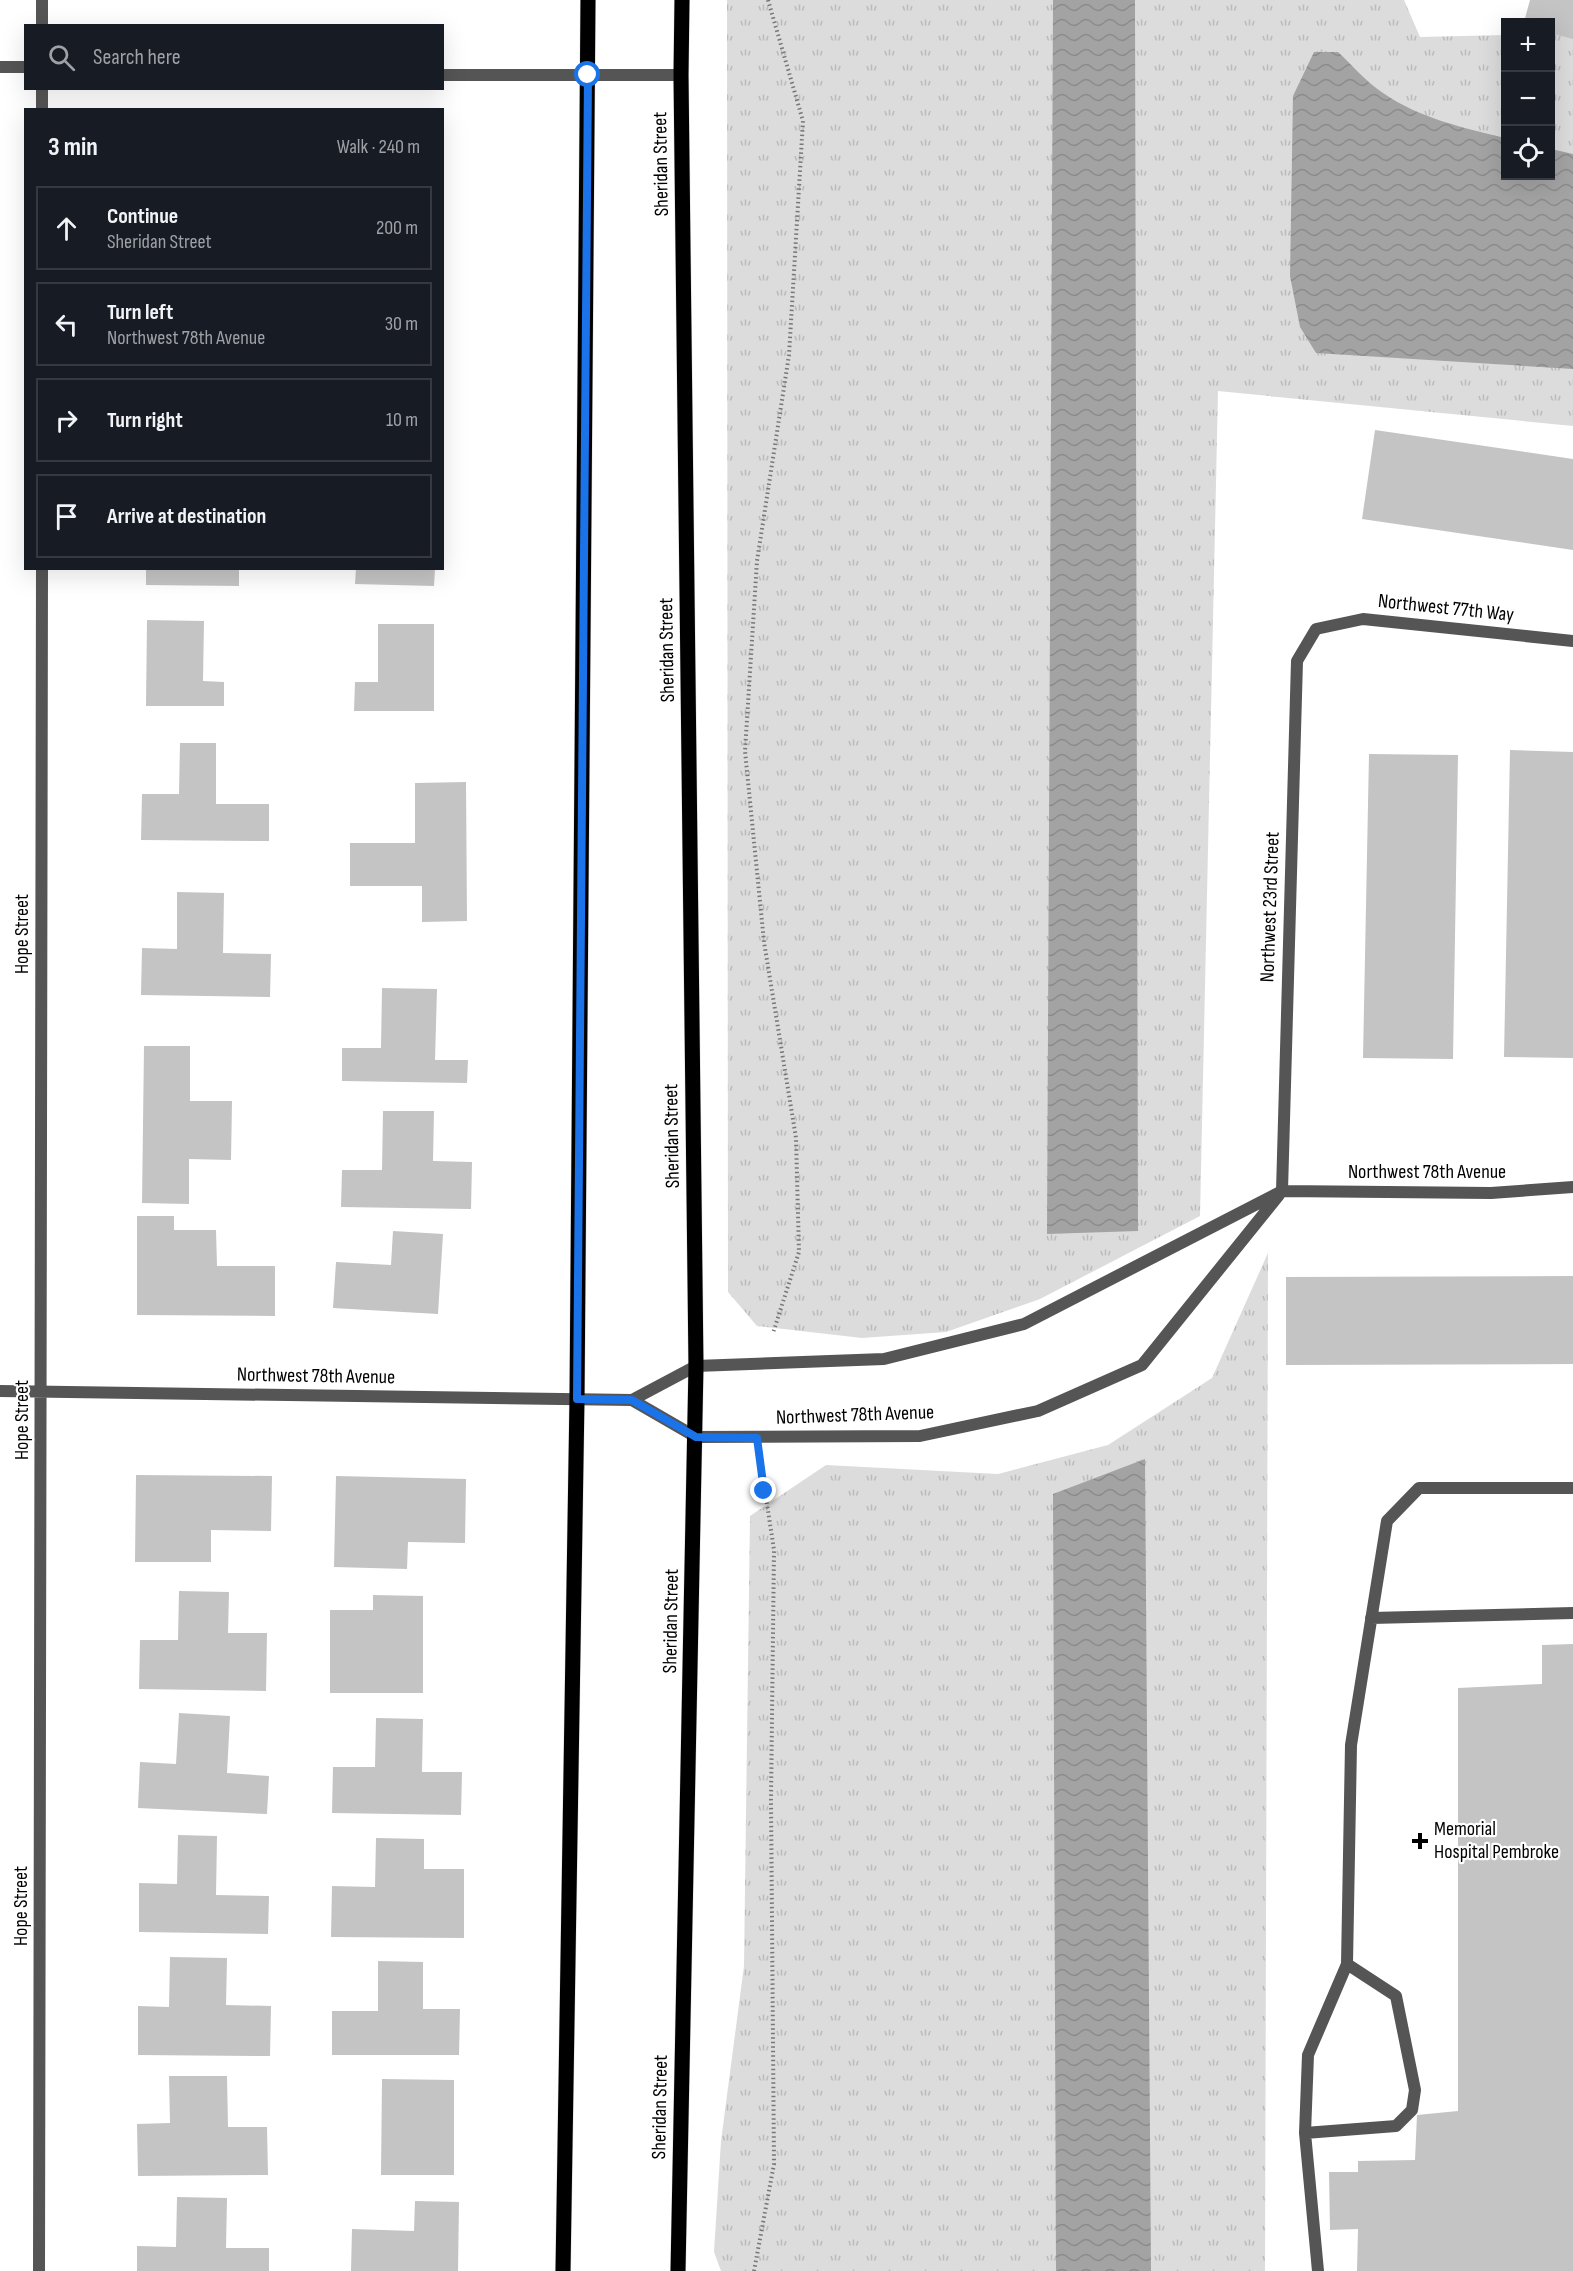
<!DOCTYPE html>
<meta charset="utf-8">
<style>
body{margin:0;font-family:"Sofia Sans Condensed",sans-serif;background:#20242c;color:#f1f3f6}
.controls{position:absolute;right:18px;top:18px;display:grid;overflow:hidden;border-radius:0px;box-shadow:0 6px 24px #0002}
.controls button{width:54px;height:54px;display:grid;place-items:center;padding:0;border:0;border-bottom:2px solid #363941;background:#171b24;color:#f1f3f6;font:30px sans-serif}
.stop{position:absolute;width:18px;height:18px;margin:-14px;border:4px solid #1a73e8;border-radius:50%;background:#fff}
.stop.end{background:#1a73e8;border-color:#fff;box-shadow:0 2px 6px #0008}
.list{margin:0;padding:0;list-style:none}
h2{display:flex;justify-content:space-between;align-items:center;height:78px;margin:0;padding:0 24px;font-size:26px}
h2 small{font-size:20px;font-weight:400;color:#9ea1a6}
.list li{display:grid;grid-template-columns:39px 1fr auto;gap:18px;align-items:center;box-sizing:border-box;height:84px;margin:0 12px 12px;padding:0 12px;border:2px solid #363941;border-radius:0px}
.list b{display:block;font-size:22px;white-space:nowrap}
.list p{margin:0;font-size:20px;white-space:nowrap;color:#9ea1a6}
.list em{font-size:20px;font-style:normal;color:#9ea1a6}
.icon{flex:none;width:33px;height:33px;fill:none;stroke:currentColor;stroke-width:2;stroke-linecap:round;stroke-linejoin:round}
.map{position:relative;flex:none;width:1573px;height:2271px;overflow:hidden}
.search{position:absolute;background:#171b24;box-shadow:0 6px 24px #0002;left:24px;top:24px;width:420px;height:66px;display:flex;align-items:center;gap:15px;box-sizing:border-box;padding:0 21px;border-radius:0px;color:#9ea1a6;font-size:22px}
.panel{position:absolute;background:#171b24;box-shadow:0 6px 24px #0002;left:24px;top:108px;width:420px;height:462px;border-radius:0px}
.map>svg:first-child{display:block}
.grass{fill:url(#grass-tufts)}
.water{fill:url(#water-waves)}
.building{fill:#c4c4c4}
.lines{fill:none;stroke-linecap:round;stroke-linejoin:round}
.primary-casing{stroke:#dbdbdb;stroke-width:16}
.path{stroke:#777;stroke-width:4;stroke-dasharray:1.5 3;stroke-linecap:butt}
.lane{stroke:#555;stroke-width:12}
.street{stroke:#555;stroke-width:12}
.primary{stroke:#000;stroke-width:15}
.route{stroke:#1a73e8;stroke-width:8}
.poi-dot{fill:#000;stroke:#fff;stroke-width:2}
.labels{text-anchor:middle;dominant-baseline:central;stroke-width:4.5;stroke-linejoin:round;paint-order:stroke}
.street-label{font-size:20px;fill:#000;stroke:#fff}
.poi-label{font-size:20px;fill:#000;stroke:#fff;text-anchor:start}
</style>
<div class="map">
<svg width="1573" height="2271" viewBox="0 0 1573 2271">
<defs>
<pattern id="grass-tufts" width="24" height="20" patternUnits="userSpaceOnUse" patternTransform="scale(1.5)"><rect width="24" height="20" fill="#dcdcdc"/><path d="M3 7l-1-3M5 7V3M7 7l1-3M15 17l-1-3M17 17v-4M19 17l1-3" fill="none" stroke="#bbb"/></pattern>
<pattern id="water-waves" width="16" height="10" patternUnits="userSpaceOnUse" patternTransform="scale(1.5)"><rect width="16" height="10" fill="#a3a3a3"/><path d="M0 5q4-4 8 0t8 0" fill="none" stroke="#8b8b8b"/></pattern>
</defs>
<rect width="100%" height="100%" fill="#fff"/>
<path class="grass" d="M727 0H1404L1420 37 1505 35 1506 176H1550L1551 34 1573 33V426L1218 391 1200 1216 1040 1299 946 1332 862 1338 757 1326 728 1292Z
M1268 1253 1265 2271H721L714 2252 721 2141 744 1966 750 1516 826 1465 998 1474 1108 1445 1212 1378Z"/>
<path class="water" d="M1053 0H1135L1138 1231 1047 1234Z
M1314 52H1338C1352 65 1366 82 1383 93 1419 118 1464 128 1505 138L1506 176H1550L1551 149 1573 154V369L1316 353 1300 327 1290 276 1293 96Z
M1145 1459 1151 2271H1056L1053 1494Z"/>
<path class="building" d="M1530 0H1573V39L1550 33V22H1524Z
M1375 430 1573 459V550L1362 519Z
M146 568H239V586L146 585Z
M356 568H435L434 586 355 584Z
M147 620 204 621 203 681 224 682V706H146Z
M378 624H434V711H354L355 682H378Z
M180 743H216V804H269V841L141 840 142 794H179Z
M1510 750 1573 752V1058L1504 1057Z
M1369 754 1458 755 1453 1059 1363 1058Z
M466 782 467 921 422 922V886H350V843H415V783Z
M177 892 224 893 223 953 271 954 270 997 141 995 142 948 177 949Z
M382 988 437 989 435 1060H468L467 1083 342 1081V1048H381Z
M144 1046H190V1101H232L231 1160 189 1159V1204L142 1203Z
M383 1111H434L433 1161 472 1162 471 1209 341 1207 342 1170H382Z
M137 1216H174V1230H216L217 1266H275V1316L137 1315Z
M393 1231 443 1234 438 1314 333 1308 336 1262 391 1265Z
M1573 1276V1364L1286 1365V1277Z
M136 1475 272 1476 271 1531 211 1530V1562H135Z
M336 1476 466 1479 465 1543 408 1542 407 1569 334 1567Z
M179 1591 229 1592 228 1633H267L266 1691 139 1689 140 1640H178Z
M373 1595 423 1596V1693H330V1610H373Z
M1573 1644V2271H1357L1358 2229 1330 2230 1329 2172H1358V2161L1415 2160 1417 2115 1458 2111V1688L1542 1684V1645Z
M179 1713 230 1716 227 1773 269 1776 267 1814 138 1808 140 1762 176 1764Z
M376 1718 423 1719 422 1772H462L461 1815 332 1813 333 1767H375Z
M178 1835 217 1836 216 1895 269 1896 268 1934 139 1932V1883L177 1884Z
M376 1838 424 1839V1869H464V1938L331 1937 332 1886 375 1887Z
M170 1957 227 1958 226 2005 271 2006 270 2056 138 2055V2006L169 2007Z
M378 1961 423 1962V2009H460L459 2055H332V2011H378Z
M169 2076H227L228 2127H267L268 2175 138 2176 137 2124 170 2123Z
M382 2079 454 2080V2175H381Z
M177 2197 227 2198 226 2248H269V2271H137V2246L176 2247Z
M415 2201 459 2202 458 2271H351L352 2229 414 2231Z"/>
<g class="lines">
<g class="primary-casing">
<path id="primary" d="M563 2271 577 1399 588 0
M678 2271 696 1366 681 75 682 0"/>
</g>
<path class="path" d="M768 0 803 121 789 355 757 561 745 751 764 942 796 1138 799 1252 773 1333
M754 2271 774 2164 771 1799 774 1550 761 1465"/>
<path class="lane" d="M1371 1618 1573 1613
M1305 2133 1396 2126 1412 2110 1415 2090 1396 1996 1347 1964
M1318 2271 1305 2133 1308 2055 1347 1964 1351 1745 1387 1521 1419 1488H1573"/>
<path class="street" d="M42 0V26
M0 67H26
M442 75H681
M42 110V88
M1282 1191 1297 661 1316 629 1363 619 1573 641
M0 1391 632 1400 696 1366 884 1359 1024 1324 1282 1191 1491 1193 1573 1187
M632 1400 696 1437 920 1436 1038 1411 1142 1365 1279 1195
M39 2271 42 568"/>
<use href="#primary" class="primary"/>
</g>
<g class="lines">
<path class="route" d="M588 75 577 1399 632 1400 696 1437 757 1438 764 1491"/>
</g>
<path class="poi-dot" d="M1417 1832h6v6h6v6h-6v6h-6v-6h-6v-6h6z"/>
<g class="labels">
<g class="street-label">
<text transform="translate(661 164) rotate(-91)">Sheridan Street</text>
<text transform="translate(1446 608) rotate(6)">Northwest 77th Way</text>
<text transform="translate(667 650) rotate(-91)">Sheridan Street</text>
<text transform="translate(1270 907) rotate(-88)">Northwest 23rd Street</text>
<text transform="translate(22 934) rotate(-90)">Hope Street</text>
<text transform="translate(672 1136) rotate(-91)">Sheridan Street</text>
<text x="1427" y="1172">Northwest 78th Avenue</text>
<text transform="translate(316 1376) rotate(1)">Northwest 78th Avenue</text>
<text transform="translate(855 1415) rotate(-2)">Northwest 78th Avenue</text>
<text transform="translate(22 1420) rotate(-90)">Hope Street</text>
<text transform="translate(671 1621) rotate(-89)">Sheridan Street</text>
<text transform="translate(21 1906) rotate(-90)">Hope Street</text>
<text transform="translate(660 2107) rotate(-89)">Sheridan Street</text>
</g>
<g class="poi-label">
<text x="1434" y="1829">Memorial<tspan x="1434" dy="23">Hospital Pembroke</tspan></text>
</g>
</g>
</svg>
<div class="controls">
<button>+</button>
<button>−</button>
<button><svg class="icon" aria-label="locate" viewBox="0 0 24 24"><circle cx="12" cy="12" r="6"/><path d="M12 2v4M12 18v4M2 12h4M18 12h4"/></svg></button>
</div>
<div class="stop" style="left:588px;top:75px"></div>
<div class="stop end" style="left:764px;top:1491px"></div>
<div class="search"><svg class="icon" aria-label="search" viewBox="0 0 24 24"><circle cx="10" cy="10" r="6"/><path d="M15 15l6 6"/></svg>Search here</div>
<section class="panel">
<h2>3 min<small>Walk · 240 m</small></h2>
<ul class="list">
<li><svg class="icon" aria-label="ahead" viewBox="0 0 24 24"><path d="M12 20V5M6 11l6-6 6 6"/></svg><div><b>Continue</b><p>Sheridan Street</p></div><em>200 m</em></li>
<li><svg class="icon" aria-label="left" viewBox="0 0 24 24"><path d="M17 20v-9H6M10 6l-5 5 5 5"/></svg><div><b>Turn left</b><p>Northwest 78th Avenue</p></div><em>30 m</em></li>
<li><svg class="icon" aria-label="right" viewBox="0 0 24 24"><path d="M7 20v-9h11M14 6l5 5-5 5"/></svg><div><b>Turn right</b></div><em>10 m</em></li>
<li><svg class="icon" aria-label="arrive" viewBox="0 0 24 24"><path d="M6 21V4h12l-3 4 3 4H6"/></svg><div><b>Arrive at destination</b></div></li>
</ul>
</section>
</div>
